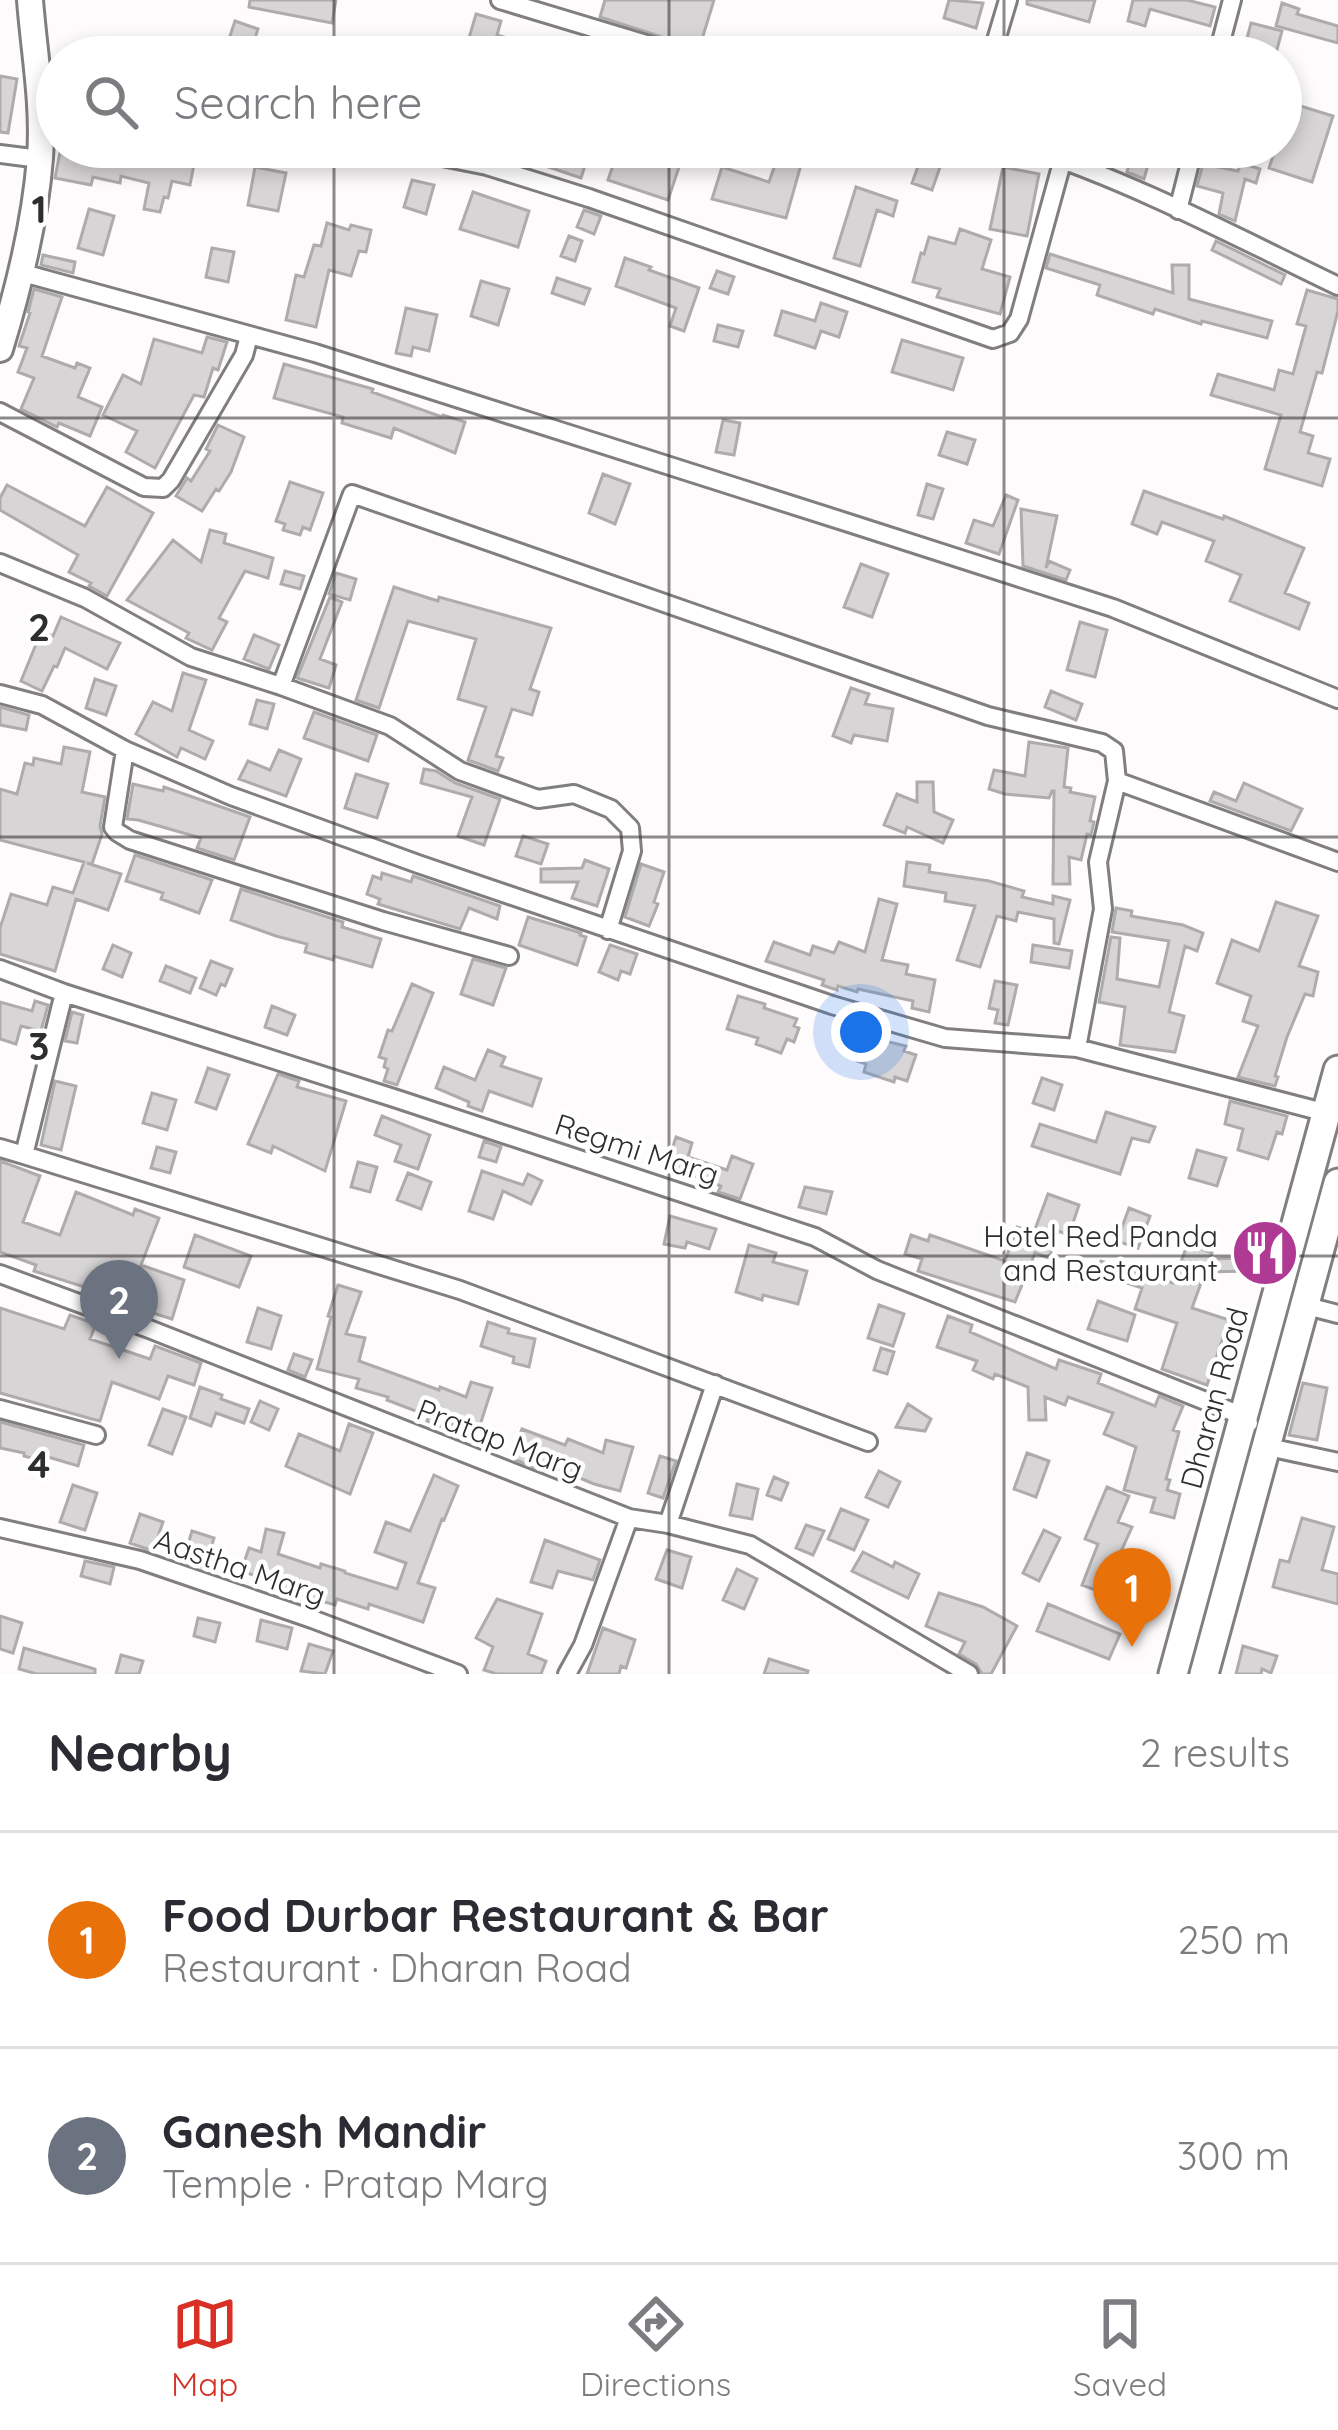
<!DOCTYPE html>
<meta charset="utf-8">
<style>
body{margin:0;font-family:Quicksand,sans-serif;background:#f2f2f3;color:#2b2b33}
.you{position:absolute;left:861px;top:1032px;width:42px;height:42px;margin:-30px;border:9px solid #fff;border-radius:50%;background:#1a73e8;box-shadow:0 0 0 18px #1a73e833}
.badge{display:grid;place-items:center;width:78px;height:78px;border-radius:50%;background:#d93025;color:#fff;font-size:39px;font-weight:700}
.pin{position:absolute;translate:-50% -99px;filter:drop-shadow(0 3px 6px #0008)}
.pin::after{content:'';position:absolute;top:63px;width:42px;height:36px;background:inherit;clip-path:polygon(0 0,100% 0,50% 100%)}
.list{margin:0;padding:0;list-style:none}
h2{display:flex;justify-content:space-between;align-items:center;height:156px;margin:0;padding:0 48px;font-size:51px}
h2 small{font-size:39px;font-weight:400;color:#7c7c81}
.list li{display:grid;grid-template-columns:78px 1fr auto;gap:36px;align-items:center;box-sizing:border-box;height:216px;padding:0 48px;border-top:3px solid #e1e1e2}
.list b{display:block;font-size:45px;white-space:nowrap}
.list p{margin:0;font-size:39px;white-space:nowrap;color:#7c7c81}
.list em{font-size:39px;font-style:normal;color:#7c7c81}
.icon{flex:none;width:66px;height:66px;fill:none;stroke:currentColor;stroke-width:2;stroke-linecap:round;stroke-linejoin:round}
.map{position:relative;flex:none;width:1338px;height:1674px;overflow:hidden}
.search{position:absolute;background:#fff;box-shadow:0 6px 18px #0003;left:36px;right:36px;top:36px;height:132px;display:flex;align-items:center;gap:30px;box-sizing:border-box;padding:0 42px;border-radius:66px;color:#7c7c81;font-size:45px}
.sheet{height:588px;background:#fff}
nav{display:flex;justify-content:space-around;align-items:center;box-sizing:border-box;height:168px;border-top:3px solid #e1e1e2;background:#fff;font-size:33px;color:#7c7c81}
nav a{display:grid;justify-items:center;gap:6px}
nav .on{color:#d93025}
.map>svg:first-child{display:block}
.building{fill:#d8d5d7;stroke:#aeabad;stroke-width:3}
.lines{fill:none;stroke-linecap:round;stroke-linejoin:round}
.minor-casing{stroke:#807e7f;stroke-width:22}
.secondary-casing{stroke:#807e7f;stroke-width:30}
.primary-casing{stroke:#807e7f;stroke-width:33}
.minor{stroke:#fff;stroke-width:16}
.secondary{stroke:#fff;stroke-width:24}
.primary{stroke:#fff;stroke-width:27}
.grid{fill:none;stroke:#2f2d2e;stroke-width:3;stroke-opacity:0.55}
.labels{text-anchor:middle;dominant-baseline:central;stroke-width:9;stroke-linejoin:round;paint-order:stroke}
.street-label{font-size:30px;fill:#2f2d2e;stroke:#fff}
.poi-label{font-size:30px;fill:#2f2d2e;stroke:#fff;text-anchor:end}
.grid-label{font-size:39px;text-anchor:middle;font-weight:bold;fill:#2f2d2e;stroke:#fff;stroke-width:9;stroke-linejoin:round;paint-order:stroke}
</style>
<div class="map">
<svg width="1338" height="1674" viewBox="0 0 1338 1674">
<rect width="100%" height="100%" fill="#fefbfc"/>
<path class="building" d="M250 0H336L332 23 249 7Z
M605 0H714L699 49 600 17Z
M949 0 983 3 976 28 944 18Z
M1027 0H1095L1089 22 1027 4Z
M1133 0H1187L1215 7 1210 26 1150 9 1145 26 1128 21Z
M1282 3 1299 9 1297 14 1338 26V43L1276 26Z
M476 14 501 21 497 35 558 53 557 57H494L496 53 467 45Z
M235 21 258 29 249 57H223Z
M1251 23 1282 31 1275 57 1244 50Z
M0 76 17 79 8 133 0 132Z
M1281 100 1333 116 1312 182 1269 168 1276 147H1281V131L1285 117 1281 116Z
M61 147H124L157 154 158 151 195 159 190 185 172 181 168 198 164 197 160 212 144 209 149 183 121 176 120 183 93 177 91 185 55 178Z
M500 147H591L581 178 499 150Z
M619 147 679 167 668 200 608 180Z
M781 147H806L786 218 712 199 722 167 769 182Z
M925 147 946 150 932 190 912 183Z
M1081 147H1153L1144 179 1127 172 1129 165 1080 151Z
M1241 163 1260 169 1256 183 1245 179 1235 221 1219 214 1223 193 1197 186 1203 164 1238 171Z
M255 167 286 173 278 211 248 205Z
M1003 167 1039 174 1027 236 990 229Z
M412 180 434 185 426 214 404 207Z
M856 187 897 201 893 216 877 210 860 266 834 258Z
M473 192 529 211 518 247 460 229Z
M89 209 114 216 103 255 78 248Z
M584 210 601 216 594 234 577 227Z
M327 223 349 230 351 225 371 230 366 252 359 251 351 276 329 270 316 327 286 320 296 275 304 277 314 245 321 246Z
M960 229 991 240 982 269 1010 277 1000 314 937 297 940 289 913 282 921 253 924 254 929 237 955 244Z
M569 236 582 241 575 261 561 256Z
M1216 241 1285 275 1281 284 1212 250Z
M212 248 234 252 228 282 206 277Z
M1050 254 1173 293 1172 265H1189V299L1272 321 1267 338 1202 321 1201 324 1155 309 1153 314 1097 295 1100 285 1046 268Z
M43 255 75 262 73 273 41 265Z
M625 258 651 267 649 270 699 288 684 331 670 326 676 308 616 286Z
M717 271 734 277 728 294 710 288Z
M557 278 590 289 584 304 552 293Z
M481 281 509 289 498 325 471 316Z
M34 289 62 297 42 356 75 368 77 363 90 368 78 397 102 407 90 436 59 423 57 427 21 409 34 378 18 372 27 348 19 346 30 313 28 312Z
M1307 290 1338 299V311L1322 373 1317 372 1300 432 1313 436 1308 453 1330 459 1322 486 1265 469 1281 415 1211 395 1218 374 1274 390 1279 370 1293 374 1306 326 1297 324Z
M821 303 847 312 839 337 821 331 815 348 775 335 782 311 815 321Z
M406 308 437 315 429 351 413 347 411 356 396 353Z
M718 325 743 331 738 347 714 341Z
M207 337 227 342 218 370 213 368 204 397 194 395 155 468 126 452 137 431 103 415 123 375 141 384 154 339 202 353Z
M902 340 963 358 953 390 892 372Z
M284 364 373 389 372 392 442 417 443 415 465 422 455 453 394 428 391 438 342 423 343 417 274 398Z
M723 420 740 423 734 455 716 452Z
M218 425 244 437 231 472 219 491 216 489 202 511 176 496 187 478 191 481 210 451 206 449Z
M947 432 975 440 967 464 939 455Z
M603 474 630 484 615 524 589 513Z
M290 482 323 493 310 530 303 527 300 535 283 530 285 524 276 521Z
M927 484 943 489 933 519 918 515Z
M7 485 85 526 107 487 153 513 107 596 89 586 91 583 69 572 78 555 0 510V498Z
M1144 491 1223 519 1224 516 1304 548 1285 593 1309 603 1299 629 1230 601 1241 575 1206 561 1214 541 1162 522 1157 534 1132 524Z
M1006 495 1018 500 999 554 966 543 974 520 993 526Z
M1021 509 1057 516 1046 568 1049 561 1070 570 1066 580 1023 566Z
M210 530 226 534 224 543 273 558 268 578 245 571 219 618 227 622 212 650 186 638 189 633 127 600 173 540 201 562Z
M861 564 888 574 872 617 844 607Z
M285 571 304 576 300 589 281 584Z
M336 573 356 579 350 600 329 594Z
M394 587 438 601 439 597 551 628 530 689 539 692 532 715 512 709 496 756 503 758 498 771 468 760 486 707 458 699 476 639 408 621 379 708 356 700Z
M330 597 342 602 320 659 336 665 329 688 297 678Z
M61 617 120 643 107 669 65 648 57 667 54 666 42 691 21 681 41 632 53 636Z
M1080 622 1107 630 1095 677 1067 670Z
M254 635 279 645 269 669 244 659Z
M183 673 206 680 189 730 213 741 205 759 181 748 177 757 136 734 153 702 172 711Z
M95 679 116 686 106 715 86 708Z
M851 688 869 694 865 704 893 709 887 741 854 735 851 743 833 736Z
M1051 691 1082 704 1076 720 1045 707Z
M257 700 274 704 267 729 250 724Z
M0 707 29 715 26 730 0 725Z
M314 712 377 735 368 761 304 738Z
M1029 742 1068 748 1064 787 1071 788 1070 792 1095 797 1090 821 1094 822 1091 835 1087 834 1081 860 1069 857 1070 884H1053L1054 791H1052L1049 798 1005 794 989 789 994 770 1025 776Z
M64 747 90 752 82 792 105 797 100 826 102 834 92 864 87 863 121 874 108 910 76 899 55 971 0 954V928L11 894 47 905 53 887 73 893 84 862 0 840V789L17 794 25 763 33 765 34 758 61 764Z
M279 750 301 759 286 796 239 779 248 761 270 770Z
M424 769 436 771 455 783 500 799 484 845 458 836 472 797 421 783Z
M356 774 388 784 377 818 345 808Z
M917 782H933L934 812 953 820 943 843 907 827 905 833 884 825 897 794 917 802Z
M1244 783 1302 809 1291 831 1210 801 1214 792 1236 801Z
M133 784 163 791 164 787 250 817 234 860 197 848 201 838 138 820 127 819Z
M523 836 548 844 541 864 516 856Z
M135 855 212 880 199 913 161 899 163 893 126 881Z
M585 860 609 869 597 906 572 898 578 882H541V869L582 868Z
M907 862 930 865 929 872 989 881 1024 891 1022 897 1053 904V896L1070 900 1059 944 1054 943V919L1018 912 1016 921 997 916 980 967 957 960 975 906 945 901 946 893 904 886Z
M641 864 664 872 654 902 658 904 649 926 625 917Z
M382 873 411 882 413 876 500 906 497 919 469 908 460 929 378 904 380 899 367 894 373 876 381 879Z
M241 889 343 922 342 927 381 939 372 967 334 956 333 960 305 952 307 944 276 936 231 920Z
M879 899 897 904 882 960 908 965 906 974 935 980 929 1012 912 1008 913 1001 858 989 857 992 838 986 837 990 822 985 824 980 766 961 774 942 810 955 813 946 834 953 839 942 865 952Z
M1276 902 1318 916 1299 966 1318 972 1313 996 1305 994 1287 1037 1275 1076 1278 1077 1275 1086 1238 1077 1258 1026 1243 1021 1251 996 1217 983 1232 940 1259 951Z
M1116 908 1132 911 1131 916 1183 925 1203 933 1197 951 1185 946 1169 1012 1184 1016 1175 1052 1120 1045 1125 1007 1099 1002 1111 937 1120 938 1117 979 1159 987 1169 941 1112 932Z
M528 917 581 933 580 935 586 937 577 965 519 945Z
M113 945 131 953 122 977 103 969Z
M610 945 637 954 630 974 621 971 618 980 599 972Z
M1033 945 1072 951 1069 968 1031 962Z
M473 959 506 968 493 1005 461 994Z
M211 961 232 969 225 986 221 984 216 995 200 988Z
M166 966 196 978 190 993 160 981Z
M995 981 1017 985 1008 1025 995 1023 998 1010 989 1008Z
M412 984 433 993 397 1085 384 1081 388 1069 384 1067 386 1059 379 1057 388 1030 392 1031Z
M738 996 765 1004 764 1008 797 1019 794 1026 799 1028 794 1042 787 1039 781 1053 756 1044 758 1038 727 1029Z
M35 1001 48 1005 41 1031 21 1026 16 1044 0 1039V1002L32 1011Z
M272 1006 295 1015 287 1035 265 1027Z
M72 1012 83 1015 77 1043 65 1041Z
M864 1036 906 1046 904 1051 916 1055 907 1081 895 1077 894 1082 864 1072 866 1064 857 1061Z
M488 1050 505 1057 501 1066 541 1079 532 1106 489 1091 482 1111 468 1106 469 1102 436 1088 444 1067 475 1080Z
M208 1068 229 1075 216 1109 196 1102Z
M278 1074 299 1081 297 1087 346 1101 325 1171 273 1146 271 1153 248 1144Z
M1042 1078 1062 1085 1054 1110 1033 1103Z
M55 1081 76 1086 61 1150 41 1145Z
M152 1093 176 1100 167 1130 143 1123Z
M1230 1101 1287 1116 1282 1134 1277 1132 1268 1159 1238 1150 1243 1129 1225 1124Z
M1106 1112 1155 1127 1149 1142 1132 1138 1120 1174 1032 1146 1040 1124 1096 1142Z
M382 1116 430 1135 418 1169 395 1161 401 1145 375 1135Z
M676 1137 692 1143 688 1157 727 1170 732 1156 753 1164 740 1199 718 1192 721 1186 667 1165Z
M484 1141 501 1147 496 1162 479 1157Z
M157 1147 176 1152 170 1173 151 1168Z
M1197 1150 1226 1158 1217 1186 1189 1178Z
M0 1161 40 1176 23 1222 60 1235 76 1192 133 1215 135 1209 159 1218 141 1265 184 1280 172 1319 153 1313 154 1309 34 1271 36 1265 0 1252Z
M358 1162 377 1167 370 1192 351 1187Z
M482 1171 523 1185 528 1174 542 1181 531 1204 503 1191 493 1219 469 1211Z
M408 1173 431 1182 421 1209 397 1200Z
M805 1187 832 1192 826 1214 799 1207Z
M1048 1194 1079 1205 1069 1235 1058 1231 1049 1258 1035 1253 1015 1302 918 1271 922 1259 905 1254 911 1235 928 1241 930 1235 1005 1261 1017 1227 1034 1232Z
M1129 1208 1150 1216 1138 1248 1117 1241Z
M670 1216 716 1229 709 1249 687 1242 685 1248 664 1244Z
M195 1235 251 1256 239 1287 184 1267Z
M1188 1243 1212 1253 1210 1259 1248 1258 1249 1271 1205 1272 1192 1308 1229 1320 1207 1385 1162 1369 1177 1323 1135 1309 1142 1288 1097 1273 1101 1261 1173 1283Z
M749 1245 776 1253 773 1262 807 1271 798 1304 763 1295 762 1300 736 1292Z
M338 1285 361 1292 346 1334 365 1338 359 1361 439 1390 440 1387 466 1397 471 1382 492 1388 480 1425 455 1417 450 1430 427 1421 429 1416 387 1400 388 1397 356 1388 359 1379 317 1369 331 1317 328 1316Z
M1098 1301 1135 1315 1127 1341 1088 1329Z
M879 1305 904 1314 893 1346 868 1338Z
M0 1308 64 1329 70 1315 96 1324 90 1339 150 1359 155 1346 201 1363 194 1385 168 1376 159 1399 112 1382 100 1421 92 1419 0 1393Z
M258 1308 281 1316 271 1349 247 1342Z
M948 1316 972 1325 970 1332 1056 1369 1059 1360 1101 1374 1098 1383 1155 1406 1159 1396 1183 1406 1173 1430 1179 1432 1166 1479 1170 1480 1167 1490 1180 1494 1174 1518 1151 1512 1155 1498 1124 1490 1136 1447 1104 1434 1113 1413 1068 1397 1065 1405 1045 1397 1046 1420H1029L1028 1387 995 1374 993 1379 973 1370 977 1361 937 1347Z
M488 1322 509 1329 508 1333 535 1339 529 1367 513 1363 514 1357 481 1346Z
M881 1348 894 1352 887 1374 874 1370Z
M294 1354 312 1360 305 1377 288 1370Z
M1303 1383 1327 1388 1317 1440 1289 1435Z
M200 1387 222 1395 221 1399 249 1409 244 1423 216 1413 211 1426 190 1418Z
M260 1401 278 1409 269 1430 251 1422Z
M908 1404 931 1419 925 1431 896 1427Z
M163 1409 186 1417 172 1454 149 1445Z
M0 1422 84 1445 78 1466 48 1457 47 1462 24 1456V1453L0 1448Z
M349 1424 373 1433 350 1494 286 1466 299 1434 340 1451Z
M522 1429 565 1445 568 1439 603 1453 606 1440 633 1447 620 1491 594 1484 549 1465 546 1472 511 1458Z
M1027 1453 1049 1461 1036 1497 1014 1489Z
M660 1456 676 1461 663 1498 648 1493Z
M879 1471 900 1482 888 1507 866 1497Z
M434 1475 458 1486 444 1520 442 1519 418 1583 435 1588 423 1622 369 1604 368 1609 337 1599 335 1605 297 1594 274 1587 275 1582 241 1571 249 1548 261 1552 266 1529 284 1533 278 1554 320 1568 321 1564 345 1571V1573L397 1589 406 1563 375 1552 386 1522 410 1531Z
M774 1477 788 1483 781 1500 767 1495Z
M737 1484 758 1489 752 1519 730 1515Z
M73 1485 97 1493 85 1530 60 1522Z
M1107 1487 1129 1496 1118 1522 1132 1527 1119 1556 1153 1568 1139 1606 1082 1585 1098 1544 1085 1539Z
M841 1509 868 1520 854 1550 828 1539Z
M140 1514 163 1522 153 1551 130 1543Z
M1302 1518 1334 1527 1322 1570 1338 1574V1604L1273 1587 1280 1560 1289 1562Z
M806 1525 824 1531 813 1555 796 1548Z
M1044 1530 1060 1538 1039 1581 1023 1573Z
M192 1531 214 1538 205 1568 183 1561Z
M545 1540 600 1560 593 1580 558 1571 552 1588 531 1582Z
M667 1550 691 1557 682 1588 656 1579Z
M863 1552 893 1567 895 1562 919 1574 908 1598 852 1571Z
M85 1561 114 1567 110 1584 81 1576Z
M737 1569 757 1579 744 1609 723 1600Z
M939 1593 983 1607 1017 1626 991 1674H982L976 1664 959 1654 965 1642 926 1626Z
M497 1599 542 1614 528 1654 546 1661 541 1674H497L484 1670 493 1647 476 1638Z
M1048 1604 1120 1634 1109 1659 1037 1631Z
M0 1616 22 1623 13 1653 0 1649Z
M198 1618 220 1623 215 1642 194 1636Z
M261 1620 292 1628 287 1649 257 1641Z
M603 1628 635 1640 626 1668 621 1666 619 1674H587Z
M309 1644 333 1651 325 1674 301 1671Z
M1243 1646 1277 1656 1271 1673 1262 1669 1261 1674H1236Z
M24 1648 95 1669V1674H37L19 1669Z
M121 1655 143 1661 139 1674H116Z
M769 1659 808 1671 807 1674H764Z"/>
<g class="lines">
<g class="minor-casing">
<path id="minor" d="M500 0 689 57
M991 57 1008 0
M1217 57 1232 0
M392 147 487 166 589 198 993 339 1010 333 1019 319 1063 159
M1025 147C1133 182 1236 237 1338 286
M0 154 40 159
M1178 210 1194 147
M23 273 315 353 855 525 1113 608 1338 699
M0 412 144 487 163 488 171 480 244 355 249 336
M0 563 85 598 191 657 281 686 390 726 460 771 538 799 574 794 611 809 630 828 632 851 608 930
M281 686 352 494 988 716 1102 743 1114 751 1117 781 1098 862 1103 909 1077 1048
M0 694 42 705 125 750 231 796 418 864 832 1005 945 1038 1077 1048 1327 1113
M125 750 113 827 117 832 130 840 383 921 509 956
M1117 781 1338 862
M0 969 64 993 397 1099 815 1237 877 1270 1243 1416 1249 1423
M64 993 24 1155 460 1290 868 1442
M0 1148 24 1155
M0 1274 149 1329 629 1518 668 1524 750 1545 969 1674
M1303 1305 1338 1314
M0 1409 96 1435
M1265 1443 1268 1447 1338 1462
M668 1524 715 1384
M0 1528 140 1560 312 1619 458 1674
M567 1674 583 1645 629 1518"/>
</g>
<g class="secondary-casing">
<path id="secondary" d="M0 349C19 287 35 223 40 158 44 105 34 52 30 0"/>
</g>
<g class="primary-casing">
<path id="primary" d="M1173 1674 1338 1070
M1204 1674C1250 1511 1294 1347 1338 1183"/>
</g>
<use href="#minor" class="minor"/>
<use href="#secondary" class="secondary"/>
<use href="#primary" class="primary"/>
</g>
<path class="grid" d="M334 0V57M669 0V57M1004 0V57M334 147V1674M669 147V1674M1004 147V1674M0 418H1338M0 837H1338M0 1256H1338"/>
<defs>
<g id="restaurant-disc" transform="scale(3.45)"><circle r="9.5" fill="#af3a93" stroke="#fff"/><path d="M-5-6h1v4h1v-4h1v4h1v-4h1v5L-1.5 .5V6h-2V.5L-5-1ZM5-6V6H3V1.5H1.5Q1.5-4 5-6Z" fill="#fff"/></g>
</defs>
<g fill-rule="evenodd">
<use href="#restaurant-disc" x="1265" y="1253"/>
</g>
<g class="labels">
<g class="street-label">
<text transform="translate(637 1149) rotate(18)">Regmi Marg</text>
<text transform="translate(1214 1398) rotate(-75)">Dharan Road</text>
<text transform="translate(500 1439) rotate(21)">Pratap Marg</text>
<text transform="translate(240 1567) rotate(19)">Aastha Marg</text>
</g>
<g class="poi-label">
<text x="1218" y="1236">Hotel Red Panda<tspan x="1218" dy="34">and Restaurant</tspan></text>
</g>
</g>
<g class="grid-label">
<text x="39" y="223">1</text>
<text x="39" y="641">2</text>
<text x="39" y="1060">3</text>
<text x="39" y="1478">4</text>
</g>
</svg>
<div class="you"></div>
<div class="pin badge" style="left:1132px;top:1647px;background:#e8710a">1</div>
<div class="pin badge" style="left:119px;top:1359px;background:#6b7280">2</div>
<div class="search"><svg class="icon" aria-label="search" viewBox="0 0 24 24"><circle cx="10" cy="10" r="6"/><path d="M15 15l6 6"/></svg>Search here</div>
</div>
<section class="sheet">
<h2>Nearby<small>2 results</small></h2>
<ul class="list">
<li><span class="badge" style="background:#e8710a">1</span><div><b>Food Durbar Restaurant &amp; Bar</b><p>Restaurant · Dharan Road</p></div><em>250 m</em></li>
<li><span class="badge" style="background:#6b7280">2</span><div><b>Ganesh Mandir</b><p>Temple · Pratap Marg</p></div><em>300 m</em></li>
</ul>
</section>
<nav>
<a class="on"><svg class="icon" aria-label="map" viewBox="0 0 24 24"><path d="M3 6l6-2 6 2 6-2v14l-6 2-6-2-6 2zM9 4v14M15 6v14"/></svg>Map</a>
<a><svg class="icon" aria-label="directions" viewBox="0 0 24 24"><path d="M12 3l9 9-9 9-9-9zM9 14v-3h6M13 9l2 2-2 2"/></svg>Directions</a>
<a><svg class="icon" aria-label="saved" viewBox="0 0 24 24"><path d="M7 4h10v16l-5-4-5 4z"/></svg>Saved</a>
</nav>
